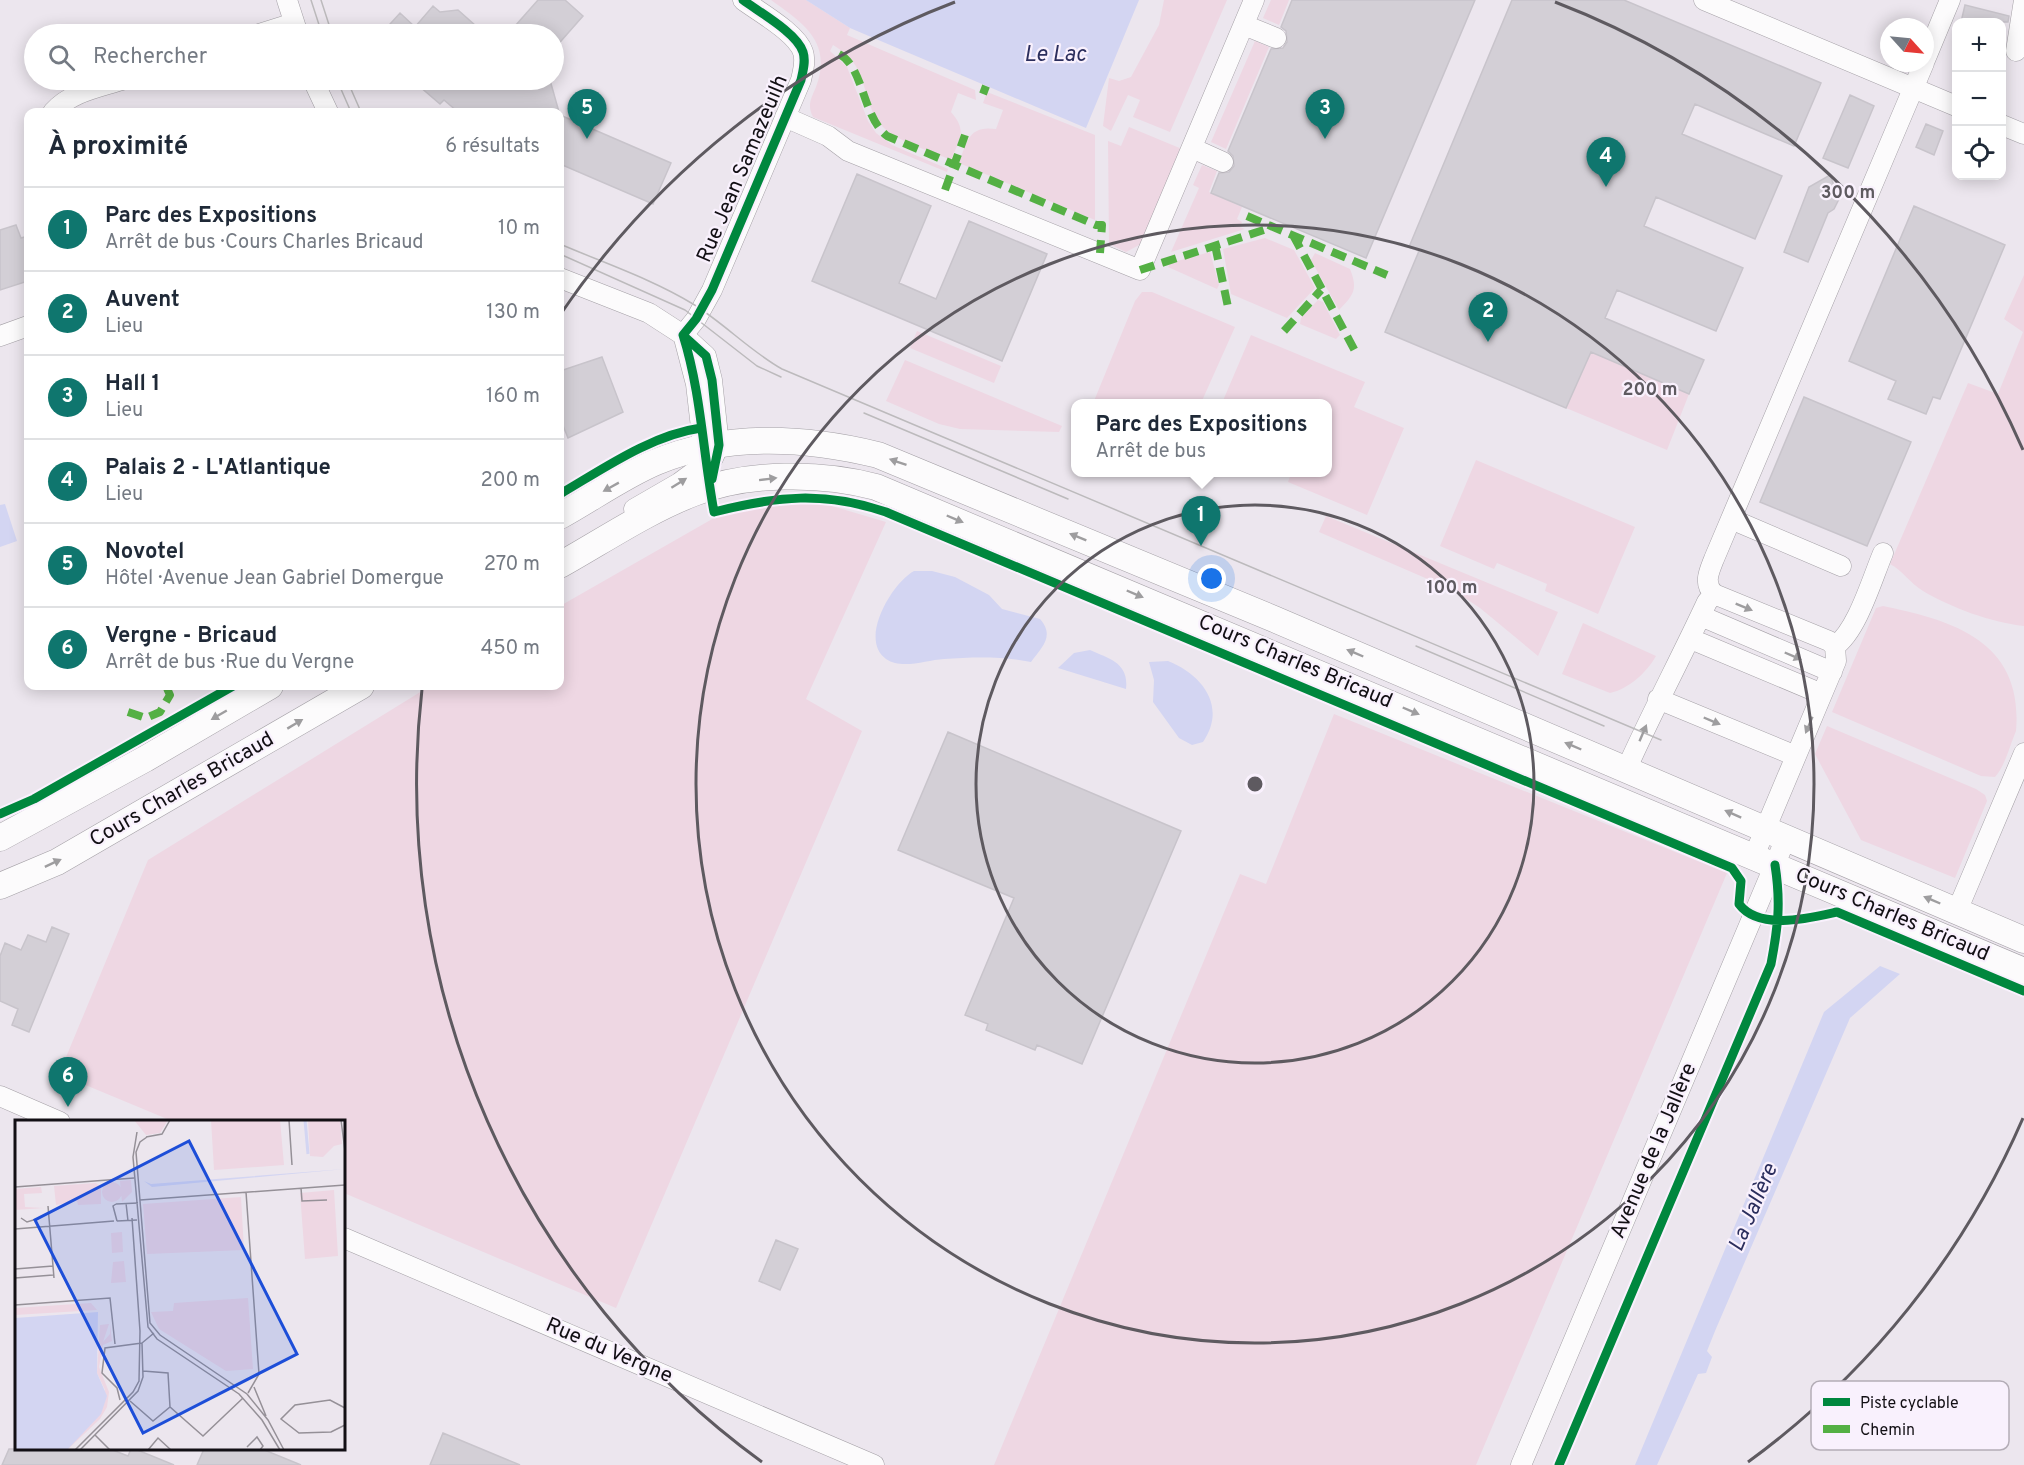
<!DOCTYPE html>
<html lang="fr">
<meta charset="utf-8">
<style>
body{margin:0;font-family:Overpass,sans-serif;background:#f2f2f3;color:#1f2937}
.controls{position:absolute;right:18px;top:18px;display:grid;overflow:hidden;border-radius:12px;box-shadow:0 3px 15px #0003}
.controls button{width:54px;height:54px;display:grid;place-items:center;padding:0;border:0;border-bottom:2px solid #e0e1e3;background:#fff;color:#1f2937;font:30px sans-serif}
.compass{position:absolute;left:1880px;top:18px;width:54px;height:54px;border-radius:50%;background:#fff;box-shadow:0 3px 15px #0003;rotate:117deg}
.you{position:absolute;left:1212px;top:579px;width:21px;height:21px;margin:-15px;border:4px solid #fff;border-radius:50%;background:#1a73e8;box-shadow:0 0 0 9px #1a73e833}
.badge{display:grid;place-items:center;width:39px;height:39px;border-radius:50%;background:#0f766e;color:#fff;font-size:20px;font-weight:700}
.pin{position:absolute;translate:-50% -50px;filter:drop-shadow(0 2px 3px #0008)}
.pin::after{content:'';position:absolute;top:32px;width:21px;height:18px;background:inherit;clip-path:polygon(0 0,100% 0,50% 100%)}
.popup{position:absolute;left:1071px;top:399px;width:261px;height:78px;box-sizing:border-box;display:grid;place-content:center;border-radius:12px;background:#fff;filter:drop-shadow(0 2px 4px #0005);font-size:20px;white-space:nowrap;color:#747a83}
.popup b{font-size:22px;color:#1f2937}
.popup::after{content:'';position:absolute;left:50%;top:100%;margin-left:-12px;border:12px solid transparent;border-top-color:#fff}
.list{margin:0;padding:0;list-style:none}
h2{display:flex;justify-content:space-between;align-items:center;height:78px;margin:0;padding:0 24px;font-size:26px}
h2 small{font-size:20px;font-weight:400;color:#747a83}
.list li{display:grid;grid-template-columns:39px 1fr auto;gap:18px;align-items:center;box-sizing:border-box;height:84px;padding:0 24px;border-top:2px solid #e0e1e3}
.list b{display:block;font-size:22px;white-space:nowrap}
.list p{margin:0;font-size:20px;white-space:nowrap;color:#747a83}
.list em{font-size:20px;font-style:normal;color:#747a83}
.icon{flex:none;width:33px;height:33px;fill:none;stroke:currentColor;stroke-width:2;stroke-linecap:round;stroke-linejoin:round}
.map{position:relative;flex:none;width:2024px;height:1465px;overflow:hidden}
.search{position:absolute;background:#fff;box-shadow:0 3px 15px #0003;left:24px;top:24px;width:540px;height:66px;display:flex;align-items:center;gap:15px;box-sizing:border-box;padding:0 21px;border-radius:33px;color:#747a83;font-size:22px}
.panel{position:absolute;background:#fff;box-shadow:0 3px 15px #0003;left:24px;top:108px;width:540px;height:582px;border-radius:12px}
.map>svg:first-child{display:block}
.green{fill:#eed7e3}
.water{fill:#d3d5f2}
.building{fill:#d3cfd6;stroke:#c8c4cb;stroke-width:1.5}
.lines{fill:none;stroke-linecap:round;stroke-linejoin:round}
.minor-casing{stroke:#a4a0a6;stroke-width:21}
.major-casing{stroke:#a4a0a6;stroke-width:27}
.minor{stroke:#fcfbfc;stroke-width:20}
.major{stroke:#fcfbfc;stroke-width:26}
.tram{stroke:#bcbabc;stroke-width:1.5}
.quiet{stroke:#54b044;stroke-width:8;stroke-dasharray:15 8;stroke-linecap:butt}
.cycleway-casing{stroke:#f9f1fd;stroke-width:13}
.cycleway{stroke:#00873e;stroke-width:9}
.oneway{fill:#9e9d9f}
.ring{fill:none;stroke:#5e5a60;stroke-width:3}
.labels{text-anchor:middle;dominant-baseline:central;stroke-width:4.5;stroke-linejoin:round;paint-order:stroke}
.street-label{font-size:21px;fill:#120f14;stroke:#f9f1fd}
.water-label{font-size:22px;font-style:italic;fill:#2b2e5d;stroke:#f9f1fd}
.inset-river{fill:none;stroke:#d3d5f2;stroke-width:3}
.inset-road{fill:none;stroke:#959097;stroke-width:1.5}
.view{fill:#1d4ed8;fill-opacity:0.15;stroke:#1d4ed8;stroke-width:3}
.inset-edge{fill:none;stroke:#120f14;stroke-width:3}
.key{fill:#f9f1fd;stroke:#b4adb7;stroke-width:1.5}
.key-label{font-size:16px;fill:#120f14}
.centre{fill:#5e5a60;stroke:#f9f1fd;stroke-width:3}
.ring-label{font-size:18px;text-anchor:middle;font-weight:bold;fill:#5e5a60;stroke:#f9f1fd;stroke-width:4.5;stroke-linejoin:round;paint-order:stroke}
</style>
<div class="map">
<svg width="2024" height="1465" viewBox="0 0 2024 1465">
<rect width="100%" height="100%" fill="#ece6ee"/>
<path class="green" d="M771 0H806L850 28 847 35 975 90 976 100 958 93 951 112C968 131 959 140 951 160 933 152 896 141 883 127 858 99 873 68 833 45L830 51 847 67 868 121 876 133 892 145 948 169 947 172 813 117C807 105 811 99 816 87 833 42 803 23 771 0Z
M1164 0H1227L1170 132 1133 117 1140 100 1128 95 1111 131 1103 126 1109 78 1119 81 1131 77 1159 25Z
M1271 0H1289L1279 25 1263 18Z
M1255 41 1269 47 1226 149 1211 142Z
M987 92 1095 135V220L959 163C967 141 969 125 996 129L1003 110 983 103Z
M1129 127 1182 149 1141 244 1126 252 1109 244 1108 141 1121 146Z
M1202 165 1217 171 1209 192 1242 207 1237 219 1242 222 1240 227 1245 229 1171 252 1199 188 1193 185Z
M1265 238 1294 250 1315 288 1287 318 1231 294 1223 249Z
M1210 252 1219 285 1217 289 1168 267 1170 263Z
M1315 253 1350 269C1358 289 1354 295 1339 310L1311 260Z
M2024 275V626C1990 622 1952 608 1923 591 1910 583 1903 571 1890 564L1968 383 1998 394 2023 332 2004 319Z
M1142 292H1152L1235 327 1201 403 1094 401 1135 301Z
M1318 300 1323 302 1340 335 1336 339 1300 324 1301 318Z
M917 331 1001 366 994 383 910 348Z
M1251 335 1365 382 1354 407 1404 428 1367 515 1288 482 1291 474 1287 473 1327 472V404L1222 403Z
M1591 352 1689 394 1667 450 1566 408Z
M905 360 1062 426 1059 432 960 429 939 424 886 401Z
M1476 460 1635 527 1598 614 1545 591 1547 584 1497 563 1494 569 1440 546Z
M796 502 832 506 886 522 806 699 862 731 616 1308 344 1193V1122L172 1121 59 1074 148 860 430 686H560V606L721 514 758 505Z
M1326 516 1558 612 1538 656 1480 608 1453 590 1319 532Z
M1883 606C1949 620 2024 639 2016 731 2010 745 2005 766 1995 777L1981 776 1832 712 1876 608Z
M1583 623 1656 656C1647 672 1629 689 1610 693L1562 674Z
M1334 714 1727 873 1476 1465H994L1240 874 1266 884Z
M1827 726 1976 789 1985 795 1987 801 1955 878 1861 840 1815 754Z"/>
<path class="water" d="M806 0H1139L1086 128 850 28Z
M5 504 17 541 0 547V505Z
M914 571H932L955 577 989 595 1002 609 1040 619C1055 636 1042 647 1031 662 1004 656 971 657 944 659 926 660 902 670 886 659 858 639 893 582 914 571Z
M1090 650C1110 659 1129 663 1126 689L1058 668 1074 653Z
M1168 661C1203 675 1227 707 1203 742L1192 745 1179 738 1153 702 1154 680 1149 662Z
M1880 966 1900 974 1850 1018 1715 1331 1707 1351 1712 1357 1706 1373 1698 1374 1657 1465H1635L1824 1012Z"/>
<path class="building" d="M538 0H565L583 16 554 49V34H508Z
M1292 0H1475L1366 258 1211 193 1219 173 1229 172 1234 166 1233 156 1228 151 1271 49 1283 48 1287 42 1286 31 1281 27Z
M1512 0H1624L1821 83 1794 146 1695 104 1682 134 1782 176 1755 239 1656 197 1644 226 1743 268 1716 331 1617 290 1605 318 1704 360 1689 394 1591 352 1566 408 1385 332 1419 251 1409 247Z
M1965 5 2009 16 2008 22H1961Z
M433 6 440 12 458 10 485 34H381L400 13 415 27Z
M412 80H550L559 112H458L444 100 440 104Z
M1850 95 1874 106 1848 168 1823 158Z
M560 115 671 163 653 204 560 164Z
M1926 124 1943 131 1934 155 1916 147Z
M857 174 931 206 899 283 936 299 969 221 1047 254 1002 361 812 281Z
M1830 175 1839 199 1834 209 1828 213 1808 262 1784 252 1809 187Z
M1914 206 2005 245 1940 399 1933 397 1926 414 1888 399 1896 381 1849 361Z
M16 225 21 238 28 236V281L0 290V230Z
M602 357 623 412 568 438 560 418V371Z
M1804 397 1911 442 1867 546 1760 502Z
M948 732 1181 831 1082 1064 1037 1045 1035 1050 986 1030 988 1024 965 1015 1014 898 898 850Z
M52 927 69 934 29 1032 12 1025 18 1009 0 1001V956L5 943 21 950 28 935 46 942Z
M776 1240 798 1249 780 1290 759 1281Z
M443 1433 520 1465H430Z
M9 1449H110L128 1456 131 1449H135L174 1465H2Z
M204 1449H262L301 1465H197Z"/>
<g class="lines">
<g class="minor-casing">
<path id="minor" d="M287 0 298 34
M1704 0 1956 106
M1244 25 1276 38
M259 34 294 23
M2016 51 2024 0
M1925 60 1950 0
M313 80 328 112
M53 112C71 92 97 88 122 80
M785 117 828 136 848 151 1140 270 1254 0
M2002 125 2024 134
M1192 148 1223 162
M560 278 649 313 683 335 706 356 712 380 719 445 713 458 679 483 634 509
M683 335 696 319 712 290 801 80C803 71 806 61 803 52 797 33 759 12 743 0
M0 336 28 326
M684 338 696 384 705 462
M1731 519 1841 566
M1714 594C1703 583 1709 572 1714 559L1924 63
M1701 616 1832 672
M1691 639 1822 694
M1835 646C1857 631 1872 579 1883 553
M1658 699 1796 756
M1627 768C1652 712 1681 658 1707 602L1714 594 1829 641 1835 646 1836 661 1754 856
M1957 911 2024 753
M0 1096 60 1122
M344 1238 874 1465
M1521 1465 1786 838"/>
</g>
<g class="major-casing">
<path id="major" d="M560 516C591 499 623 476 656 462 726 433 805 437 878 455L1274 619 2024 940
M560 565C603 541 647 511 694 493 747 472 821 472 876 487L2024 971
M0 838 145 759 270 686
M0 886 57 862 361 686"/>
</g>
<use href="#minor" class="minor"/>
<use href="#major" class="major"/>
<path class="tram" d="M311 0 322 34
M321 0 332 34
M337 80 351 112
M347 80 361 112
M560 244C604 263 652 279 693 304 725 324 750 351 782 369L1661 740
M560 254 685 310 757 366 781 377
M864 413 1068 499
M1416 646 1604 726"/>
<path class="quiet" d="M839 54C864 67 862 116 887 136L1096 225H1102L1100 253
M983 94 986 86
M945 190 965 135
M1247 216 1387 275
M1293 235 1355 351
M1215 245 1228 307
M1140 270 1273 227
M1284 331 1321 290
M128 712 146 718 160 712 170 695 166 686"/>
<g class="cycleway-casing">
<path id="cycleway" d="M683 335C701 392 703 453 714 512 777 496 824 491 886 512L1732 868 1741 881 1739 904C1759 931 1810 918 1837 912L2024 991
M683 335 696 319 712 290 801 80C803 71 806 61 803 52 797 33 759 12 743 0
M685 337 706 356 712 380 719 445 712 479
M560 494C603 469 651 435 701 428
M0 814 34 799 233 686
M1559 1465 1771 964C1778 927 1781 903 1775 865"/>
</g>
<use href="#cycleway" class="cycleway"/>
</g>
<defs><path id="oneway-solid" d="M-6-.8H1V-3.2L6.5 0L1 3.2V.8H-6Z" transform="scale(1.5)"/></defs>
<g class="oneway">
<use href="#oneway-solid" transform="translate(898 462) rotate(-161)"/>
<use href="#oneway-solid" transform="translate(768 479) rotate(-7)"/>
<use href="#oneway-solid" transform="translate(679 483) rotate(-32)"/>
<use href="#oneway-solid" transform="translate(611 487) rotate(151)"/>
<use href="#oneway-solid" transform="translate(955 519) rotate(23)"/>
<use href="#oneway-solid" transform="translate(1078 537) rotate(-158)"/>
<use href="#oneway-solid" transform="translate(1135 594) rotate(23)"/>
<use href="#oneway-solid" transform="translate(1744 607) rotate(22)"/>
<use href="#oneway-solid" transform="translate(1355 653) rotate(-157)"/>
<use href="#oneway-solid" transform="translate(1793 656) rotate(23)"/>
<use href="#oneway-solid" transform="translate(1411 711) rotate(23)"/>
<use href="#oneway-solid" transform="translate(219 715) rotate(150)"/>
<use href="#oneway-solid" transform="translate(1712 721) rotate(23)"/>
<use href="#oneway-solid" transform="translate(295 724) rotate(-31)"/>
<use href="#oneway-solid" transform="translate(1809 725) rotate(113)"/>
<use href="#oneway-solid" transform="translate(1643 733) rotate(-67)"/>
<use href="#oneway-solid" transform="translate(1573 746) rotate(-157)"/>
<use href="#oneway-solid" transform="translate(1733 814) rotate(-156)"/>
<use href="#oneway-solid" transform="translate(53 863) rotate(-25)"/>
<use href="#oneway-solid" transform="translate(1932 900) rotate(-157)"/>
</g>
<g class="ring">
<circle cx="1255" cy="784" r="279"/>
<circle cx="1255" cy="784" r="559"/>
<path d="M2023 1118A838 838 0 0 1 1748 1462M762 1462A838 838 0 0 1 422 689M560 315A838 838 0 0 1 955 2M1555 2A838 838 0 0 1 2023 450"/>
</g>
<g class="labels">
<g class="street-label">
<text transform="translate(743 169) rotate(-67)">Rue Jean Samazeuilh</text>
<text transform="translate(1295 662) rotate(23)">Cours Charles Bricaud</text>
<text transform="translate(182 790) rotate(-30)">Cours Charles Bricaud</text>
<text transform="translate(1892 915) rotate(23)">Cours Charles Bricaud</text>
<text transform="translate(1654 1151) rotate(-67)">Avenue de la Jallère</text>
<text transform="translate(609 1351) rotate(23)">Rue du Vergne</text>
</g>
<g class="water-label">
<text x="1055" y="55">Le Lac</text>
<text transform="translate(1754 1208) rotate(-67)">La Jallère</text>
</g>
</g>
<g transform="translate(15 1120)">
<rect width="330" height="330" fill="#ece6ee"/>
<path d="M119 0H153L145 13 131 15ZM196 0H265L269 45 199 50ZM293 0H325L327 24 319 26 308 37 295 36ZM116 60 117 72 107 82 105 61ZM87 72a10 10 0 1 1 20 0a10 10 0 1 1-20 0ZM81 63 86 67V84L63 85 62 81 41 85 39 66ZM26 67 27 73 9 74 10 87 29 88 0 90V69ZM319 70 323 136 290 139 285 73ZM226 77 229 130 132 134 128 84ZM107 112 108 132 97 133 96 113ZM109 141 111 162 96 163 98 142ZM233 178 238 249 211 251 144 209 136 192 158 191 159 183ZM76 183 82 190 0 195V188ZM94 204 88 222 95 214V204L97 221 88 225 84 247 94 272 92 287 85 299 52 330 90 270 82 253 85 205Z" fill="#eed7e3"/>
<path d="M330 49 137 67 129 61 136 64ZM83 192 82 253 92 276 86 294 52 330H0V198Z" fill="#d3d5f2"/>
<path class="inset-river" d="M290 0 293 34"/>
<path class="inset-road" d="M274 0 277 45M326 0 330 31M122 12 118 37 133 207 142 219 224 274 247 300 265 330M131 17 147 14 155 0M132 17 125 22 121 32 135 203 145 215 232 274 253 300 269 330M0 67 119 58M286 68 287 81 312 80M231 72 244 254 233 273M125 80 330 65M111 83 113 101M101 84 123 83M101 84 98 86 102 101M33 86 39 158M6 98 12 102 25 98M102 101 122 100M0 109 99 101M0 149 38 146M0 158 38 155M0 185 95 178 100 224M128 251 153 253 155 287M239 267 251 296M105 280 102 268 87 253 90 228 127 223M115 281 138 301 155 287 188 316 228 278M330 288 315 280 280 285 266 299 284 313 316 312 330 305M80 315 95 330M232 327 242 317 248 326 245 330M60 330 118 272 124 261 125 211 117 98M65 330 123 271 128 257 127 223 139 213M133 330 143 318 156 330"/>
<path class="view" d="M174 21 282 234 128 313 20 100Z"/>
<rect width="330" height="330" class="inset-edge"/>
</g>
<rect x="1811" y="1381" width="198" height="69" rx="9" class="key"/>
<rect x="1823" y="1398" width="27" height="8" fill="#00873e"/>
<rect x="1823" y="1425" width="27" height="8" fill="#54b044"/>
<g class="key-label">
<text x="1860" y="1408">Piste cyclable</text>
<text x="1860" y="1435">Chemin</text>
</g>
<circle cx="1255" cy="784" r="9" class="centre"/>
<g class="ring-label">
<text x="1848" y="198">300 m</text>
<text x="1650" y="395">200 m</text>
<text x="1452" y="593">100 m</text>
</g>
</svg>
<div class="controls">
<button>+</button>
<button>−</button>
<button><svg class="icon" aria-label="locate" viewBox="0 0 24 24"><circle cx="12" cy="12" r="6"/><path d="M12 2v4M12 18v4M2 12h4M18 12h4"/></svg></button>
</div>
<svg class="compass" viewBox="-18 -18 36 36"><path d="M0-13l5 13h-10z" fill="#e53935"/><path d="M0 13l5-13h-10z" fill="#747a83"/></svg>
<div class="you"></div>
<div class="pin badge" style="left:1201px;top:546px">1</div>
<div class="popup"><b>Parc des Expositions</b>Arrêt de bus</div>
<div class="pin badge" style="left:1488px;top:342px">2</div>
<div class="pin badge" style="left:1325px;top:139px">3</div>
<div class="pin badge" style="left:1606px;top:187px">4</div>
<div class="pin badge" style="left:587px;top:139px">5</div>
<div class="pin badge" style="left:68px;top:1107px">6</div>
<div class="search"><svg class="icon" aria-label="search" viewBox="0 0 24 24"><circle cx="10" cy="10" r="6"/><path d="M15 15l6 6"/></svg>Rechercher</div>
<section class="panel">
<h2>À proximité<small>6 résultats</small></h2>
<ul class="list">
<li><span class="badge">1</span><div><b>Parc des Expositions</b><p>Arrêt de bus · Cours Charles Bricaud</p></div><em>10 m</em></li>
<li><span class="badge">2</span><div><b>Auvent</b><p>Lieu</p></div><em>130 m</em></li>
<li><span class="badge">3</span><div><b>Hall 1</b><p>Lieu</p></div><em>160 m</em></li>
<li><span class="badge">4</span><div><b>Palais 2 - L'Atlantique</b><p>Lieu</p></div><em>200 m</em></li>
<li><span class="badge">5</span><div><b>Novotel</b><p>Hôtel · Avenue Jean Gabriel Domergue</p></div><em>270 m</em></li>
<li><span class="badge">6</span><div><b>Vergne - Bricaud</b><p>Arrêt de bus · Rue du Vergne</p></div><em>450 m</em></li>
</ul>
</section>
</div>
